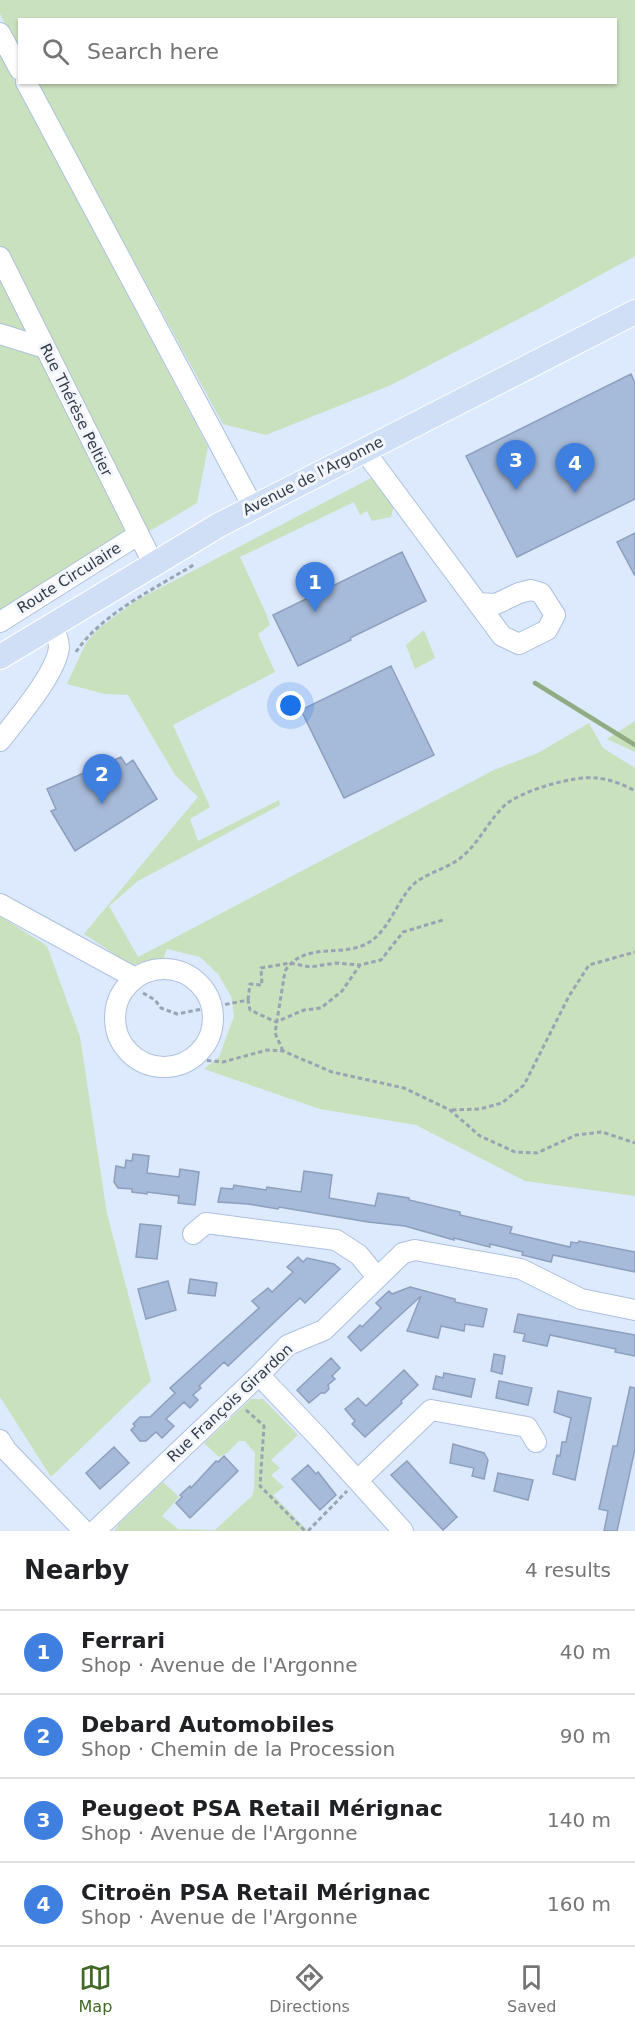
<!DOCTYPE html>
<meta charset="utf-8">
<style>
body{margin:0;font-family:"DejaVu Sans",sans-serif;background:#f6f6f6;color:#202124}
.you{position:absolute;left:291px;top:706px;width:21px;height:21px;margin:-15px;border:4px solid #fff;border-radius:50%;background:#1a73e8;box-shadow:0 0 0 9px #1a73e833}
.badge{display:grid;place-items:center;width:39px;height:39px;border-radius:50%;background:#406a26;color:#fff;font-size:20px;font-weight:700}
.pin{position:absolute;translate:-50% -50px;filter:drop-shadow(0 2px 3px #0008)}
.pin::after{content:'';position:absolute;top:32px;width:21px;height:18px;background:inherit;clip-path:polygon(0 0,100% 0,50% 100%)}
.list{margin:0;padding:0;list-style:none}
h2{display:flex;justify-content:space-between;align-items:center;height:78px;margin:0;padding:0 24px;font-size:26px}
h2 small{font-size:20px;font-weight:400;color:#757577}
.list li{display:grid;grid-template-columns:39px 1fr auto;gap:18px;align-items:center;box-sizing:border-box;height:84px;padding:0 24px;border-top:2px solid #e0e0e0}
.list b{display:block;font-size:22px;white-space:nowrap}
.list p{margin:0;font-size:20px;white-space:nowrap;color:#757577}
.list em{font-size:20px;font-style:normal;color:#757577}
.icon{flex:none;width:33px;height:33px;fill:none;stroke:currentColor;stroke-width:2;stroke-linecap:round;stroke-linejoin:round}
.map{position:relative;flex:none;width:635px;height:1531px;overflow:hidden}
.search{position:absolute;background:#fff;box-shadow:0 2px 4px #0004;left:18px;right:18px;top:18px;height:66px;display:flex;align-items:center;gap:15px;box-sizing:border-box;padding:0 21px;border-radius:0px;color:#757577;font-size:22px}
.sheet{height:414px;background:#fff}
nav{display:flex;justify-content:space-around;align-items:center;box-sizing:border-box;height:84px;border-top:2px solid #e0e0e0;background:#fff;font-size:16px;color:#757577}
nav a{display:grid;justify-items:center;gap:3px}
nav .on{color:#406a26}
.map>svg:first-child{display:block}
.green{fill:#cae1be}
.lines{fill:none;stroke-linecap:round;stroke-linejoin:round}
.stream{stroke:#90ac82;stroke-width:4.5}
.building{fill:#a6bad9;stroke:#8c9fbd;stroke-width:1.5}
.minor-casing{stroke:#acc1df;stroke-width:22}
.major-casing{stroke:#fff;stroke-width:26}
.path{stroke:#99a3b4;stroke-width:3;stroke-dasharray:4.5 3;stroke-linecap:butt}
.minor{stroke:#fff;stroke-width:20}
.major{stroke:#d0dff5;stroke-width:24}
.labels{text-anchor:middle;dominant-baseline:central;stroke-width:6;stroke-linejoin:round;paint-order:stroke}
.street-label{font-size:15px;fill:#323a47;stroke:#f2f6fc}
</style>
<div class="map">
<svg width="635" height="1531" viewBox="0 0 635 1531">
<rect width="100%" height="100%" fill="#dde9fc"/>
<path class="green" d="M0 0H635V256L536 310 391 385 266 435 223 424 37 83 616 82V20H20L19 50 0 14Z
M0 54 208 447 197 503 0 620Z
M375 476 395 502 391 517 372 521 367 511 360 515 354 502 240 557 265 611 270 625 258 634 275 672 173 725 210 807 190 819 198 841 279 800 280 805 138 881 109 906 138 957 494 770 538 753 589 723 603 748 635 768V1196L525 1181 416 1125 320 1109 204 1069 219 1057 234 1016 231 996 218 974 200 957 167 949 163 960 131 965 84 934 198 797 175 775 128 695 105 694 67 684 86 643 98 629 137 600Z
M424 630 435 658 415 669 406 645Z
M635 721V752L607 739Z
M0 916 47 946 80 1037 107 1214 151 1381 51 1477 0 1397Z
M251 1399H263L298 1435 271 1460 280 1468 271 1475 284 1487 273 1495 308 1531H114L119 1524 163 1482 179 1497 162 1516 178 1529 215 1530 252 1496 254 1489 255 1453 245 1441H239L227 1453 219 1457 204 1443Z"/>
<g class="lines">
<path class="stream" d="M535 683 635 745"/>
</g>
<path class="building" d="M631 374 635 383V499L517 557 466 456Z
M635 533V576L617 542Z
M402 552 426 601 350 638 351 640 298 666 273 615Z
M391 666 434 755 344 798 301 710Z
M121 757 126 765 133 760 157 799 75 851 51 811 56 809 47 789Z
M133 1154 149 1156 147 1173 179 1177 180 1169 199 1172 195 1205 178 1203 179 1196 147 1192V1194L132 1192V1189L118 1188 114 1182 116 1166 125 1168 126 1160 132 1161Z
M304 1171 332 1175 329 1198 375 1206 378 1193 409 1198V1200L460 1212V1215L512 1227 510 1233 570 1247 571 1242 578 1243 579 1241 635 1252V1272L553 1255 551 1262 522 1255 523 1252 490 1244V1247L454 1238V1240L405 1226 368 1222 279 1207 278 1209 248 1204 218 1202 221 1188 233 1189 234 1185 266 1190 267 1187 301 1192Z
M140 1224 161 1226 157 1259 136 1257Z
M298 1257 303 1262 307 1258 334 1264 340 1269 305 1303 300 1298 228 1366 224 1362 199 1386 201 1388 193 1395 198 1400 190 1408 184 1402 166 1419 174 1426 162 1438 156 1432 146 1441H140L131 1430 135 1426 133 1424 140 1417H150L175 1393 170 1388 259 1308 252 1301 268 1288 272 1292 293 1272 287 1267Z
M190 1279 217 1283 215 1296 188 1293Z
M168 1281 176 1310 146 1319 138 1289Z
M410 1287 455 1299V1302L487 1309 483 1327 465 1324 464 1331 441 1326 438 1338 407 1331 421 1296 361 1351 348 1337 360 1325 362 1327 381 1308 376 1303 389 1291 392 1294Z
M518 1314 635 1335V1356L615 1352 616 1349 550 1335 547 1346 523 1341 525 1334 514 1332Z
M494 1354 505 1356 502 1374 491 1371Z
M331 1358 340 1368 332 1376 335 1379 328 1385 329 1389 325 1393H321L309 1403 297 1390Z
M404 1370 418 1385 401 1401 402 1403 365 1437 352 1424 355 1421 345 1409 358 1398 366 1406Z
M444 1373 475 1379 471 1397 433 1389 436 1376 443 1378Z
M499 1381 532 1388 528 1405 496 1398Z
M630 1387 635 1388V1449L617 1531H604L608 1511 599 1509 613 1446H617Z
M558 1391 591 1398 575 1480 553 1474 557 1455 560 1456 562 1442H566L571 1418 554 1412Z
M453 1444 484 1453 488 1460 484 1479 472 1476 474 1468 450 1463Z
M114 1447 129 1463 100 1489 86 1473Z
M224 1456 238 1471 190 1518 176 1503 182 1497 180 1495 190 1486 191 1488 216 1461 218 1462Z
M407 1461 457 1517 443 1530 391 1475Z
M308 1465 316 1474 318 1472 336 1495 320 1510 292 1479Z
M498 1473 533 1480 528 1500 494 1491Z"/>
<g class="lines">
<g class="minor-casing">
<path id="minor" d="M0 33 20 70
M26 82 253 507
M0 257 153 563
M0 334 45 348
M366 449 372 461 502 636 519 644 547 630 555 615 541 593 531 590 519 593 496 604 478 603
M0 622 133 538H140
M0 741C16 720 57 673 59 647 59 639 55 632 51 625
M0 904 135 978
M115 1018a49 49 0 1 1 98 0a49 49 0 1 1-98 0Z
M193 1234 206 1223 336 1240 359 1255 377 1277
M259 1375 318 1437 403 1531
M0 1440 6 1450 84 1531
M358 1480 431 1410 527 1427 536 1442
M95 1531 259 1375 288 1345 324 1330 403 1253 415 1250 521 1269 581 1299 635 1310"/>
</g>
<g class="major-casing">
<path id="major" d="M0 657 219 525 635 312"/>
</g>
<path class="path" d="M76 652C101 614 156 588 195 564
M143 993 155 1000 161 1008 177 1014 248 1000 250 1010 276 1022 304 1010 321 1008 342 991 360 965 381 960 403 932 443 920
M248 1000 250 984 262 985 261 968 290 963 310 967 336 963 360 965
M283 1051 275 1033 285 971C306 939 344 960 371 941 391 927 398 898 415 883 429 872 449 868 463 856 479 842 488 822 503 807 518 791 575 775 597 778 609 779 625 785 635 791
M192 1059 223 1062 267 1050 283 1051 332 1072 404 1088 450 1110 480 1136 515 1152 537 1153 576 1135 602 1132 635 1143
M452 1110 480 1109 502 1103 524 1085 569 996 589 965 635 952
M246 1410 264 1426 260 1486 305 1531
M308 1531 347 1491"/>
<use href="#minor" class="minor"/>
<use href="#major" class="major"/>
</g>
<g class="labels">
<g class="street-label">
<text transform="translate(76 410) rotate(64)">Rue Thérèse Peltier</text>
<text transform="translate(313 476) rotate(-27)">Avenue de l'Argonne</text>
<text transform="translate(69 578) rotate(-32)">Route Circulaire</text>
<text transform="translate(230 1403) rotate(-43)">Rue François Girardon</text>
</g>
</g>
</svg>
<div class="you"></div>
<div class="pin badge" style="left:315px;top:612px;background:#3f7fe0">1</div>
<div class="pin badge" style="left:102px;top:804px;background:#3f7fe0">2</div>
<div class="pin badge" style="left:516px;top:490px;background:#3f7fe0">3</div>
<div class="pin badge" style="left:575px;top:493px;background:#3f7fe0">4</div>
<div class="search"><svg class="icon" aria-label="search" viewBox="0 0 24 24"><circle cx="10" cy="10" r="6"/><path d="M15 15l6 6"/></svg>Search here</div>
</div>
<section class="sheet">
<h2>Nearby<small>4 results</small></h2>
<ul class="list">
<li><span class="badge" style="background:#3f7fe0">1</span><div><b>Ferrari</b><p>Shop · Avenue de l'Argonne</p></div><em>40 m</em></li>
<li><span class="badge" style="background:#3f7fe0">2</span><div><b>Debard Automobiles</b><p>Shop · Chemin de la Procession</p></div><em>90 m</em></li>
<li><span class="badge" style="background:#3f7fe0">3</span><div><b>Peugeot PSA Retail Mérignac</b><p>Shop · Avenue de l'Argonne</p></div><em>140 m</em></li>
<li><span class="badge" style="background:#3f7fe0">4</span><div><b>Citroën PSA Retail Mérignac</b><p>Shop · Avenue de l'Argonne</p></div><em>160 m</em></li>
</ul>
</section>
<nav>
<a class="on"><svg class="icon" aria-label="map" viewBox="0 0 24 24"><path d="M3 6l6-2 6 2 6-2v14l-6 2-6-2-6 2zM9 4v14M15 6v14"/></svg>Map</a>
<a><svg class="icon" aria-label="directions" viewBox="0 0 24 24"><path d="M12 3l9 9-9 9-9-9zM9 14v-3h6M13 9l2 2-2 2"/></svg>Directions</a>
<a><svg class="icon" aria-label="saved" viewBox="0 0 24 24"><path d="M7 4h10v16l-5-4-5 4z"/></svg>Saved</a>
</nav>
